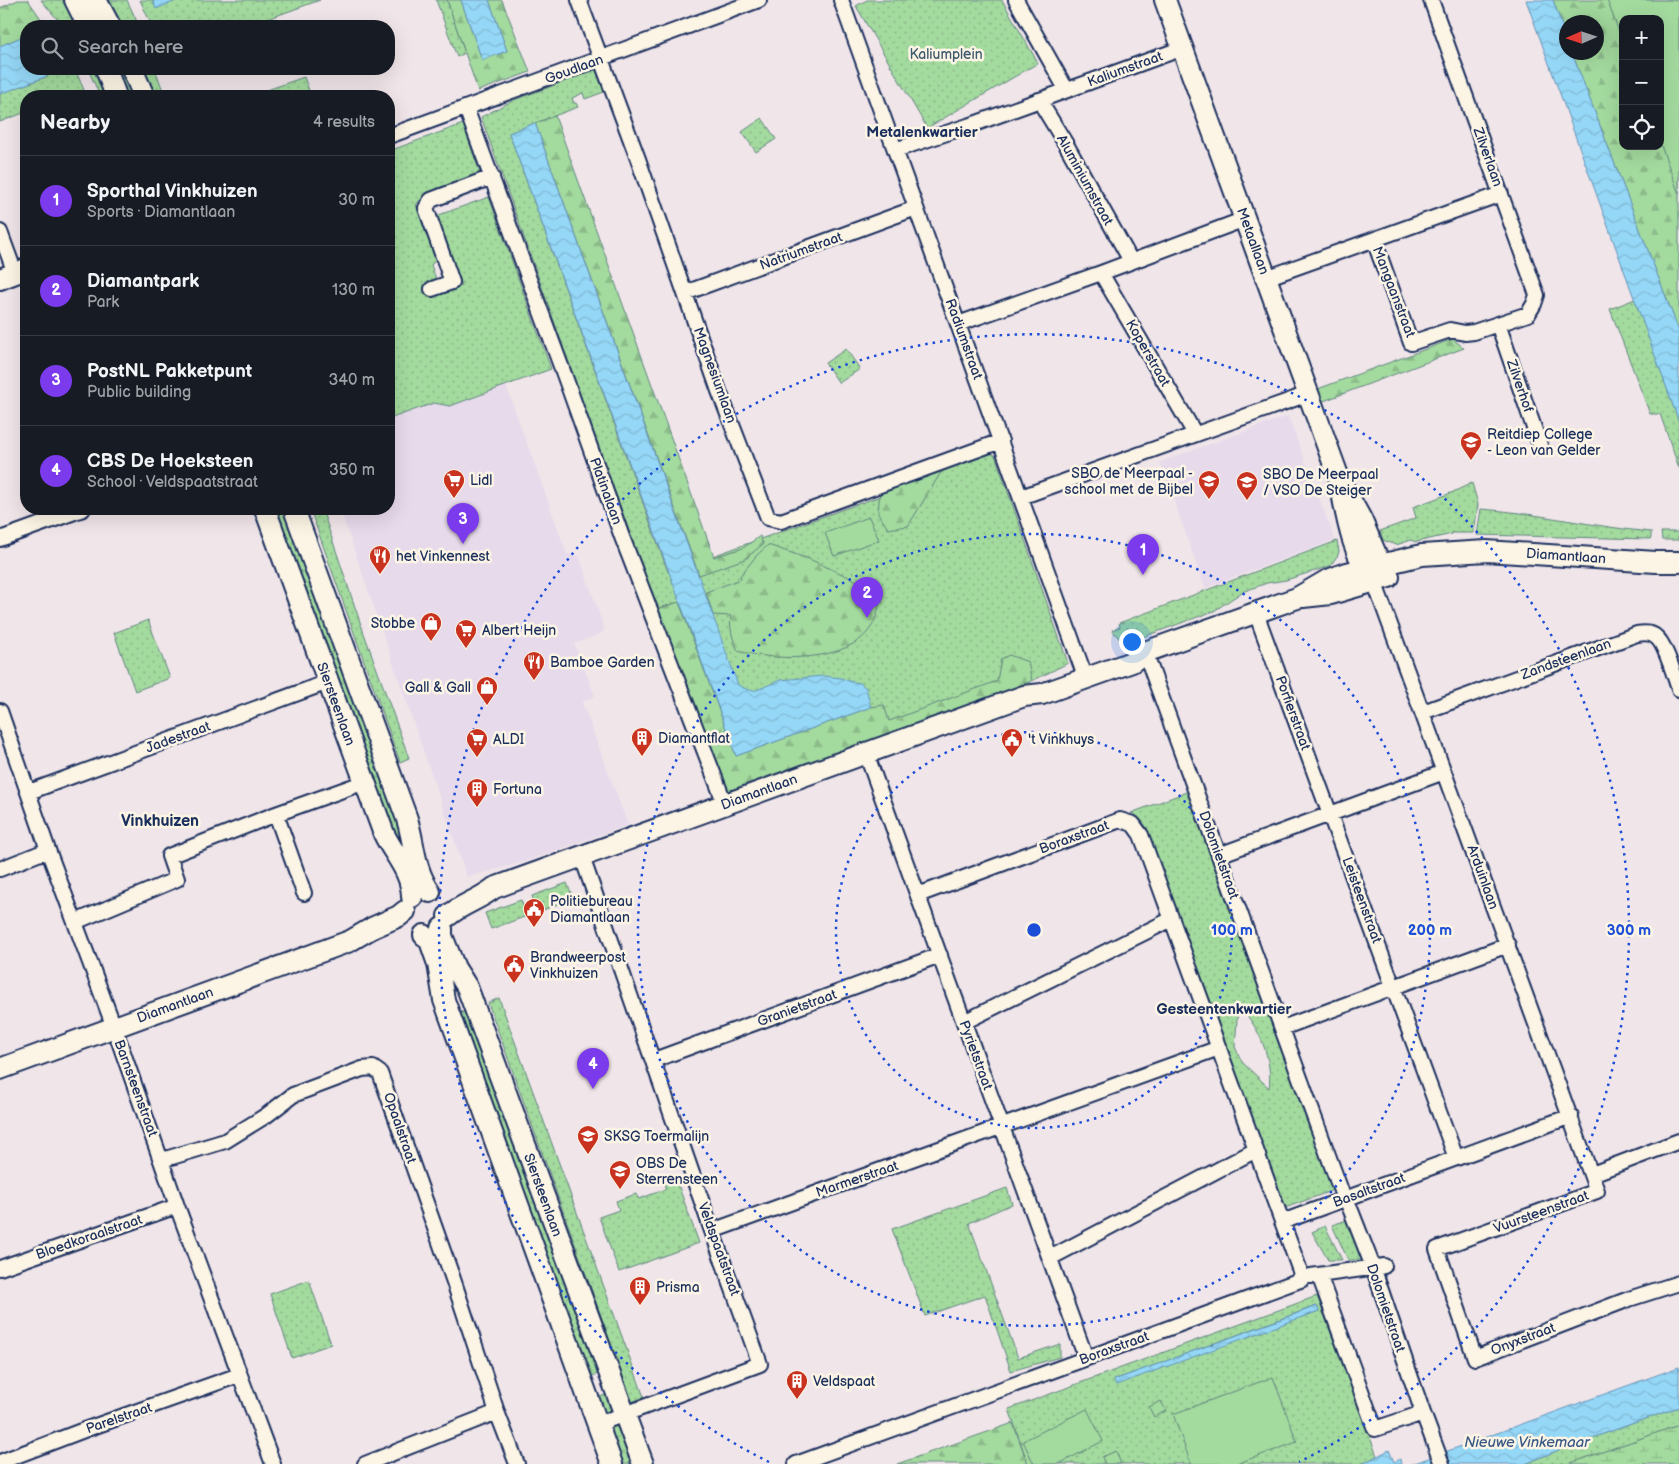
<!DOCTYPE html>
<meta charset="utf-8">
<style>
body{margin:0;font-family:"Balsamiq Sans",sans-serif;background:#20242c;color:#f1f3f6}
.controls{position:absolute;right:15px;top:15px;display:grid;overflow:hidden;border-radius:10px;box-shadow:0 5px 20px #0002}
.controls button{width:45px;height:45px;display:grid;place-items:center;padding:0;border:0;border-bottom:1px solid #363941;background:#171b24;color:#f1f3f6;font:25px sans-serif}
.compass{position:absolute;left:1559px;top:15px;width:45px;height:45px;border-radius:50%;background:#171b24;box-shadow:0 5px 20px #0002;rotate:267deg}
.you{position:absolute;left:1131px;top:641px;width:18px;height:18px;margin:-12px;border:4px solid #fff;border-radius:50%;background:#1a73e8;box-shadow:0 0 0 8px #1a73e833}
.badge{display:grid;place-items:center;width:32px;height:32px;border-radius:50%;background:#7c3aed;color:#fff;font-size:16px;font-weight:700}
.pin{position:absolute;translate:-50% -41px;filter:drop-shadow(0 1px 2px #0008)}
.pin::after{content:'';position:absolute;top:26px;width:18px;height:15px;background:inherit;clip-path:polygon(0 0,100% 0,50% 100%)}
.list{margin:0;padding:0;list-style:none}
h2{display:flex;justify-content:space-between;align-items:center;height:65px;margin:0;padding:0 20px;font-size:21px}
h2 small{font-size:16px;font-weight:400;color:#9ea1a6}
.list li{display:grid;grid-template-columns:32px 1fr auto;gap:15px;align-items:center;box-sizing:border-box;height:90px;padding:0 20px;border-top:1px solid #363941}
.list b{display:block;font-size:19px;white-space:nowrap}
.list p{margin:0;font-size:16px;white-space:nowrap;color:#9ea1a6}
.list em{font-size:16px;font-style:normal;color:#9ea1a6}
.icon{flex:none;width:28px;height:28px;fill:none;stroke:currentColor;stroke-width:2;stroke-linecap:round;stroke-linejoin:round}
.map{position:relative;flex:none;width:1679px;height:1464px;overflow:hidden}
.search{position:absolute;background:#171b24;box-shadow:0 5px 20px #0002;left:20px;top:20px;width:375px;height:55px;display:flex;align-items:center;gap:12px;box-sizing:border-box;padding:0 18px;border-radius:20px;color:#9ea1a6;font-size:19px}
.panel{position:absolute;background:#171b24;box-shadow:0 5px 20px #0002;left:20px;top:90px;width:375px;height:425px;border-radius:20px}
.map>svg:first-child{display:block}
.built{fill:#e7daeb}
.grass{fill:url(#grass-dots);stroke:#5f847e;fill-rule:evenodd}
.forest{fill:url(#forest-firs);stroke:#5f847e;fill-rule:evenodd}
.wetland{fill:url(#wetland-marsh);stroke:#5f847e}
.pitch{fill:#a3da9e;stroke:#5f847e}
.water{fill:url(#water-waves);stroke:#6494b9}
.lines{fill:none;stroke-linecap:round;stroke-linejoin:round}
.street-casing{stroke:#1b2f5e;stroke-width:18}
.secondary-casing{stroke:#1b2f5e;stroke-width:24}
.street{stroke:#fcf5e5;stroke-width:14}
.secondary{stroke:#fcf5e5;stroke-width:20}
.ring{fill:none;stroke:#1d4ed8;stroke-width:2.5;stroke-dasharray:2.5 5}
.labels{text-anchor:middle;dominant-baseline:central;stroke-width:5;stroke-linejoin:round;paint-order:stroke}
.park-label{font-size:14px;fill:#3d5a6e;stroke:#fcf5e5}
.street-label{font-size:14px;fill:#1b2f5e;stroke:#fcf5e5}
.poi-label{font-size:14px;fill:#1b2f5e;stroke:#fcf5e5;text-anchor:start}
.neighbourhood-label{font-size:15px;font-weight:bold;fill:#1b2f5e;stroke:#fcf5e5}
.water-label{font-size:15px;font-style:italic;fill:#3a5984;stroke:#fcf5e5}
.quarter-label{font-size:16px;font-weight:bold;fill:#1b2f5e;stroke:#fcf5e5}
.centre{fill:#1d4ed8;stroke:#fcf5e5;stroke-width:2.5}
.ring-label{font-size:15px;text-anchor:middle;font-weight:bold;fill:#1d4ed8;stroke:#fcf5e5;stroke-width:5;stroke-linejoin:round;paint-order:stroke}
</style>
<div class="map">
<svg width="1679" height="1464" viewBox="0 0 1679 1464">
<defs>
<pattern id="grass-dots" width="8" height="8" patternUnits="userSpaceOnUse" patternTransform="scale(1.25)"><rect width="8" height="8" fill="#a3da9e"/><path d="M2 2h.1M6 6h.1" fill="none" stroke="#8cbb8a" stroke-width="1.8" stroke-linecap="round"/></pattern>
<pattern id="forest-firs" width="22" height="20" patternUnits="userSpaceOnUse" patternTransform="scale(1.25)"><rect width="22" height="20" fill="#a3da9e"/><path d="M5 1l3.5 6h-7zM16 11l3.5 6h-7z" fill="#8cbb8a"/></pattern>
<pattern id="wetland-marsh" width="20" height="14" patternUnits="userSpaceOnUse" patternTransform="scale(1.25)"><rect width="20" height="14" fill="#a3da9e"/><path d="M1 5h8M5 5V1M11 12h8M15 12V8" fill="none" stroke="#8cbb8a"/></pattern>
<pattern id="water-waves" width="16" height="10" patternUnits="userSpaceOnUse" patternTransform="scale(1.25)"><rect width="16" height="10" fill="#95d7f6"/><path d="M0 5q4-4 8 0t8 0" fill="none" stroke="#80b9d5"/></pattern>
</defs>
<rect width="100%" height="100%" fill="#f0e5e9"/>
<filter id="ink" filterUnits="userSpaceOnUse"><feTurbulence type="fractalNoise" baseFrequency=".02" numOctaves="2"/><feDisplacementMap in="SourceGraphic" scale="10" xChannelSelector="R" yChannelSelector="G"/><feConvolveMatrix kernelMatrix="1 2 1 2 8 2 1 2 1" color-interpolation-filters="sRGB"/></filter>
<g filter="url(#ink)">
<path class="built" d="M501 372 567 554 579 556 604 628 602 633 574 644 595 696 582 702 628 825 523 862 467 877 340 509H389V419L434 403Z
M1288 416 1335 540 1205 588 1160 462Z"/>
<path class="grass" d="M41 0H69L80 26H63Z
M109 0H127L139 26H122Z
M140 0H153L156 8 178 0H320L248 26H152Z
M436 0H447L465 53 457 57Z
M867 0H1002L1038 63 927 128 856 6Z
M54 69H75L84 90 67 96H26V112L0 122V94L48 76Z
M88 69H101L111 96H100Z
M112 69H122L136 96H122Z
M143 69H155L165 96H156Z
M596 70 604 92 585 99 583 93 572 98 574 103H576L578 107 509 133 668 572 939 475 943 469 992 451 993 455H995L1068 663 1032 681 742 785 676 603 657 609 481 117 514 100Z
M304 77 311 96H250Z
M762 118 776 139 756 152 742 132Z
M463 124 482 179 419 201 416 205 436 260 431 265 440 290 462 286 436 216 489 197 551 369 450 406 434 403 389 419V151Z
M1635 299 1679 422V468L1660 414H1650L1610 309Z
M846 349 860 369 839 383 825 363Z
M1472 483 1478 504 1474 533H1452V534L1416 542 1411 540 1396 545 1383 540 1380 531 1416 518 1413 507 1451 493Z
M270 509H290L407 837 402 855Z
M310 509H322L361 625 409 758 400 762Z
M1481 509C1538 513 1594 527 1651 532V538L1650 539 1477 535Z
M1661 532H1679V540H1662Z
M1337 541 1339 551 1338 555 1330 566 1286 580 1267 583 1242 592 1214 611 1124 644 1112 630 1120 627 1119 623Z
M148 620 170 678 135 691 114 633Z
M1189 791 1336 1189 1285 1208 1149 833C1144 824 1141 816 1131 813ZM1238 1006C1259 1025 1273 1060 1269 1088L1242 1062 1235 1047Z
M567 883 573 898 538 912 532 896Z
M521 900 527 916 491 929 485 913Z
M499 998 644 1397 632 1402 488 1003Z
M472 1009 604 1372 586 1378 459 1013Z
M676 1179 699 1243 619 1272 599 1217 619 1210 616 1201 636 1194 639 1199 666 1189 664 1184Z
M1007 1188 1012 1204 969 1223 1018 1358 1060 1344V1357L1011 1371 985 1295 925 1316 892 1229Z
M1350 1219 1365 1260H1348L1332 1225Z
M1325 1226 1342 1260H1328L1312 1232Z
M309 1280 331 1344 292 1358 270 1294Z
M1317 1296 1377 1456 1362 1464H1028L1009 1409ZM1316 1306 1319 1311 1114 1380Z
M611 1393 613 1412C599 1417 600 1410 594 1399Z
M1679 1407V1425L1570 1464H1525L1561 1449Z
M620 1425 638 1464H617L608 1430 612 1426Z"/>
<path class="forest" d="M18 0H28L46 26H26V35L0 46V8Z
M447 0H461L482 60 507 51 489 0H502L530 72 478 91Z
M1553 0H1679V331L1572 53 1596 52V22H1566V37ZM1623 19H1660V146H1623Z
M555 116 714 557 743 548 760 536 763 544 745 559 699 575 535 123Z
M1453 339 1464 348 1321 402 1315 390Z
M943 469 908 526 888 529 878 513 880 491Z
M768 545 809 559 873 588 881 596C879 605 877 618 872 626 849 664 775 661 738 651 733 640 729 628 731 616L713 615 706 592 741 579 740 576 757 555Z
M679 602 736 756 871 707 884 705 889 721 900 717 997 681 1001 659 1009 655 1028 662 1032 681 723 794 657 609Z
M1013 1423 1028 1464H897Z"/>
<path class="wetland" d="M1679 1425V1464H1570L1571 1463Z"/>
<path class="pitch" d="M1607 0H1679V194L1660 143V19H1623V42Z
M869 517 879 540 834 556 825 533Z
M1273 1377 1297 1442 1236 1464H1191L1173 1414Z
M1161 1401 1166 1411 1154 1417 1149 1407Z
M1087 1409 1103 1441 1059 1464H1034L1023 1441Z
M1116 1451 1121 1464H1105L1102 1457Z"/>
<path class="water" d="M153 0H178L156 9Z
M461 0H489L507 51 482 60Z
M1526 0H1553L1566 37V52L1572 53 1679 331V422Z
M26 35V69H54L48 76 0 94V46Z
M535 123 738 685 748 690H757L780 680 823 676 841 678 849 681 860 683 866 688 871 707 736 756 509 133Z
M1317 1306 1319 1311 1116 1385 1114 1380Z
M1679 1367V1407L1561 1449 1525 1464H1412Z
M1389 1450 1394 1462 1400 1459 1401 1464H1362Z"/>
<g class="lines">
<g class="street-casing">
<path id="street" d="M579 0 638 159 719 391 768 518 781 521 1001 441
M841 0 1086 679
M1016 0 1066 89
M1039 100 1067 146 1131 261
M466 108 565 377 622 537 725 804
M389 136 759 0
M895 150 974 124 1183 48
M0 232 15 273
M1374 240 1411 343 1450 330 1465 333 1474 332 1528 314 1534 304 1537 295 1431 0
M1101 273 1195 434
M1266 278 1501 194
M432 289 452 282 426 208 431 200 492 177
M685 293 916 208
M958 324 1101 273 1245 219
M1498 324 1541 448
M1021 497 1308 394
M0 539 83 509
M1374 581 1597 1191 1437 1249 1475 1358 1629 1299 1679 1283
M1256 613 1456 1158
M1145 652 1344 1199
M0 711 48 850 114 1027 177 1206 273 1464
M1423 712 1637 634C1643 633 1651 632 1656 637 1665 643 1675 678 1679 689
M866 753 1086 1358
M29 792 328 682
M276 814 304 893
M1219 855 1444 772
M582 857 712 1231 760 1364 598 1424
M0 869 48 850
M75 922 177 879 169 856 276 814 365 782
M964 1022 1172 919
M1282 1028 1508 945
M654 1060 940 955
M162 1160 225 1141 267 1115 293 1095 362 1069 373 1068 380 1073 453 1279 497 1412 517 1464
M1592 1174 1679 1141
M1348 1203 1373 1267 1423 1413
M1282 1222 1571 1116
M712 1231 1219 1048
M1050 1258 1256 1150
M0 1268 177 1206
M1319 1275 1375 1429 1423 1413 1442 1464
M1311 1276 1384 1266
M0 1462 84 1430 239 1375
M365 1464 497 1412
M796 1464C965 1404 1134 1340 1303 1279L1141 835 1133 824 1120 820 918 895"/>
</g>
<g class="secondary-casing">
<path id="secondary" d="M75 0 88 26
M96 0 110 26
M1165 0 1340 481 1361 519 1381 566 1376 577
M106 69 116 96
M132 69 144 96
M0 279 26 269
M1343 498C1348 525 1355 558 1373 580
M265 509 384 834C394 855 412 872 412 897
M294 509 407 819C415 845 413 867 430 892
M1303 597 1331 594 1389 577
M448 916C462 904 479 900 494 888L1024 696 1042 694 1132 662 1145 652 1297 598 1326 581 1343 574 1422 555 1486 551 1656 562H1679
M442 928V936L455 968 467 987 643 1464
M424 935 430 941 438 964 444 1000 612 1464
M0 1069 350 941 372 928 399 916 405 911"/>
</g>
<use href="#street" class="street"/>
<use href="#secondary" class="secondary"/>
</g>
</g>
<g class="ring">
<circle cx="1034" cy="930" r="198"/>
<circle cx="1034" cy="930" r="396"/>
<path d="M769 1462A595 595 0 1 1 1299 1462"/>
</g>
<defs>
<g id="school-pin" transform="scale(1.125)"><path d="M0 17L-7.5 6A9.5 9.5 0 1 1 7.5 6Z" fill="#c8321e" stroke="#fcf5e5"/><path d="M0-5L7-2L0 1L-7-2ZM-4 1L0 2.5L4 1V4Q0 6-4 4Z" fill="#fff"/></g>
<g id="supermarket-pin" transform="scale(1.125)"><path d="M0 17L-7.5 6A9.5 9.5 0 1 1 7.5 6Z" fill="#c8321e" stroke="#fcf5e5"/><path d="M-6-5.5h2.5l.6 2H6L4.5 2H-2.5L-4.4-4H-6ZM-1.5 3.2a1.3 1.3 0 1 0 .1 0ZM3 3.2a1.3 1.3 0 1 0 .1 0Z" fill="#fff"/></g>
<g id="restaurant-pin" transform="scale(1.125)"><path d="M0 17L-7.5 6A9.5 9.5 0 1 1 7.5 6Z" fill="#c8321e" stroke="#fcf5e5"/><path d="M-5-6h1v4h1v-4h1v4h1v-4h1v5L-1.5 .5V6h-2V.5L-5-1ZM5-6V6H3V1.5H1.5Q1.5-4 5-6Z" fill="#fff"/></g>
<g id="shop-pin" transform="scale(1.125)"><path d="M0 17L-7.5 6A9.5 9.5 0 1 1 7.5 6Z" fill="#c8321e" stroke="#fcf5e5"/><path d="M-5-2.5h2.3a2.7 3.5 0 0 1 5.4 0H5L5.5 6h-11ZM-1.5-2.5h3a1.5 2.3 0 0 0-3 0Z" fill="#fff"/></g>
<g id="building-pin" transform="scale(1.125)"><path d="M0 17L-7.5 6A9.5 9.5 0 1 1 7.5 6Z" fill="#c8321e" stroke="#fcf5e5"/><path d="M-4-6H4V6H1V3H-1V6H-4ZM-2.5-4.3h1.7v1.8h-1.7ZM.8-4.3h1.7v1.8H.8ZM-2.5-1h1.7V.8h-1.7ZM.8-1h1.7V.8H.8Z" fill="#fff"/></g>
<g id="civic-pin" transform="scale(1.125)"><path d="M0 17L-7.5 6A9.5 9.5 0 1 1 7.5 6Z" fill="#c8321e" stroke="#fcf5e5"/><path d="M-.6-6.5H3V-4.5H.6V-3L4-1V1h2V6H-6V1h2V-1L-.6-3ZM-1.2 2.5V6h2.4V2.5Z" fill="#fff"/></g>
</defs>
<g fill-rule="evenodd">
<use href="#school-pin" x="1471" y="442"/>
<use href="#supermarket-pin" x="454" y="480"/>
<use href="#school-pin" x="1209" y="481"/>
<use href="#school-pin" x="1247" y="482"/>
<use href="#restaurant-pin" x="380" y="556"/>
<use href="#shop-pin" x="431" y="623"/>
<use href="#supermarket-pin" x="466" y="630"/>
<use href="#restaurant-pin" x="534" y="662"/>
<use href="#shop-pin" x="487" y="687"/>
<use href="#building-pin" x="642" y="738"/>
<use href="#supermarket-pin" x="477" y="739"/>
<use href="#civic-pin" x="1012" y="739"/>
<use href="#building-pin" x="477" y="789"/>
<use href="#civic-pin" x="534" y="909"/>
<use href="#civic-pin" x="514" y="965"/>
<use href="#school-pin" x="588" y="1136"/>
<use href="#school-pin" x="620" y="1171"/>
<use href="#building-pin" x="640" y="1287"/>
<use href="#building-pin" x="797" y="1381"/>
</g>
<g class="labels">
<g class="park-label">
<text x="946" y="54">Kaliumplein</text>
</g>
<g class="street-label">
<text transform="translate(574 69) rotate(-20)">Goudlaan</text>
<text transform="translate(1125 69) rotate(-20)">Kaliumstraat</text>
<text transform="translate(1488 157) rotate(70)">Zilverlaan</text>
<text transform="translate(1085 180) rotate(61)">Aluminiumstraat</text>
<text transform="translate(1253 241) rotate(70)">Metaallaan</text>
<text transform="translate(801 251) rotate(-20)">Natriumstraat</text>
<text transform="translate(1394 292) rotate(69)">Mangaanstraat</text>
<text transform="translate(964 339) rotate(70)">Radiumstraat</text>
<text transform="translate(1148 353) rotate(60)">Koperstraat</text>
<text transform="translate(715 375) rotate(70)">Magnesiumlaan</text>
<text transform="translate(1520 386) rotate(71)">Zilverhof</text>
<text transform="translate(606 491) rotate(70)">Platinalaan</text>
<text transform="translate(1566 556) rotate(4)">Diamantlaan</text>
<text transform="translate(1566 659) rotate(-20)">Zandsteenlaan</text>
<text transform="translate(336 704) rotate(70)">Siersteenlaan</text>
<text transform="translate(1293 713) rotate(70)">Porfierstraat</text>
<text transform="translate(178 737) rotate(-20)">Jadestraat</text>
<text transform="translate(759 792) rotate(-20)">Diamantlaan</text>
<text transform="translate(1074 837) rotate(-20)">Boraxstraat</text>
<text transform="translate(1219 855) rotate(70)">Dolomietstraat</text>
<text transform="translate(1483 877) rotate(70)">Arduinlaan</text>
<text transform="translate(1362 900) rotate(70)">Leisteenstraat</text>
<text transform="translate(175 1005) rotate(-20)">Diamantlaan</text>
<text transform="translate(797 1008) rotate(-20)">Granietstraat</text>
<text transform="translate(976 1055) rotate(70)">Pyrietstraat</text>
<text transform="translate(136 1088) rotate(70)">Barnsteenstraat</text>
<text transform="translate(400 1128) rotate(71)">Opaalstraat</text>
<text transform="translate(857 1179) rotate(-19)">Marmerstraat</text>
<text transform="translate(1369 1190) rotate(-20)">Basaltstraat</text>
<text transform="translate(543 1195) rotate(70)">Siersteenlaan</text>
<text transform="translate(1541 1212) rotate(-20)">Vuursteenstraat</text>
<text transform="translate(89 1237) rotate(-19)">Bloedkoraalstraat</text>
<text transform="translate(719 1249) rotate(70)">Veldspaatstraat</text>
<text transform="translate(1386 1308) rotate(71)">Dolomietstraat</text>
<text transform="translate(1523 1339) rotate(-21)">Onyxstraat</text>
<text transform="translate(1114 1348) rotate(-20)">Boraxstraat</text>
<text transform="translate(119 1418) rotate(-19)">Parelstraat</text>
</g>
<g class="poi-label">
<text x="1487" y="434">Reitdiep College<tspan x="1487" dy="16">- Leon van Gelder</tspan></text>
<text x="1193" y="473" text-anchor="end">SBO de Meerpaal -<tspan x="1193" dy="16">school met de Bijbel</tspan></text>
<text x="1263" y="474">SBO De Meerpaal<tspan x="1263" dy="16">/ VSO De Steiger</tspan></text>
<text x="470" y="480">Lidl</text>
<text x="396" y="556">het Vinkennest</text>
<text x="415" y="623" text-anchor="end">Stobbe</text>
<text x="482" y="630">Albert Heijn</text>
<text x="550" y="662">Bamboe Garden</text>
<text x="471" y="687" text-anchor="end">Gall &amp; Gall</text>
<text x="658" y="738">Diamantflat</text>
<text x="493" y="739">ALDI</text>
<text x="1028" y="739">'t Vinkhuys</text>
<text x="493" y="789">Fortuna</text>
<text x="550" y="901">Politiebureau<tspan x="550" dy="16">Diamantlaan</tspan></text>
<text x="530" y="957">Brandweerpost<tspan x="530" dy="16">Vinkhuizen</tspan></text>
<text x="604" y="1136">SKSG Toermalijn</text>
<text x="636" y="1163">OBS De<tspan x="636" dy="16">Sterrensteen</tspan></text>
<text x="656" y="1287">Prisma</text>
<text x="813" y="1381">Veldspaat</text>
</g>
<g class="neighbourhood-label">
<text x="922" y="132">Metalenkwartier</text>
<text x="1224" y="1009">Gesteentenkwartier</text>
</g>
<g class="water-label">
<text x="1527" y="1442">Nieuwe Vinkemaar</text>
</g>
<g class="quarter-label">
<text x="160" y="821">Vinkhuizen</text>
</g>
</g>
<circle cx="1034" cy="930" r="8" class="centre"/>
<g class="ring-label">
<text x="1232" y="935">100 m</text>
<text x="1430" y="935">200 m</text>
<text x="1629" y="935">300 m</text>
</g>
</svg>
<div class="controls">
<button>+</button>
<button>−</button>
<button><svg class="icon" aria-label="locate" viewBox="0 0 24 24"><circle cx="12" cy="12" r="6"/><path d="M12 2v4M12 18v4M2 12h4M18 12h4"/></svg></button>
</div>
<svg class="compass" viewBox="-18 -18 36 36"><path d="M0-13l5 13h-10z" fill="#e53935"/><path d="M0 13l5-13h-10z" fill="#9ea1a6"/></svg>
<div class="you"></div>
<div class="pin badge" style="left:1143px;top:575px">1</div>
<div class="pin badge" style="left:867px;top:618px">2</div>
<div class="pin badge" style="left:463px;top:544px">3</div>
<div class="pin badge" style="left:593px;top:1089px">4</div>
<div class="search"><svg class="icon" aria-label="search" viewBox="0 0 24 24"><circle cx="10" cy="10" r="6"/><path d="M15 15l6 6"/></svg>Search here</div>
<section class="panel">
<h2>Nearby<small>4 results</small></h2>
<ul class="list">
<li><span class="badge">1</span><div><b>Sporthal Vinkhuizen</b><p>Sports · Diamantlaan</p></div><em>30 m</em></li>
<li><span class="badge">2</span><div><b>Diamantpark</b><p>Park</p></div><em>130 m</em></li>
<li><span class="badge">3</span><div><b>PostNL Pakketpunt</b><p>Public building</p></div><em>340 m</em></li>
<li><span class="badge">4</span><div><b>CBS De Hoeksteen</b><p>School · Veldspaatstraat</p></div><em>350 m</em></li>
</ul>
</section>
</div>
